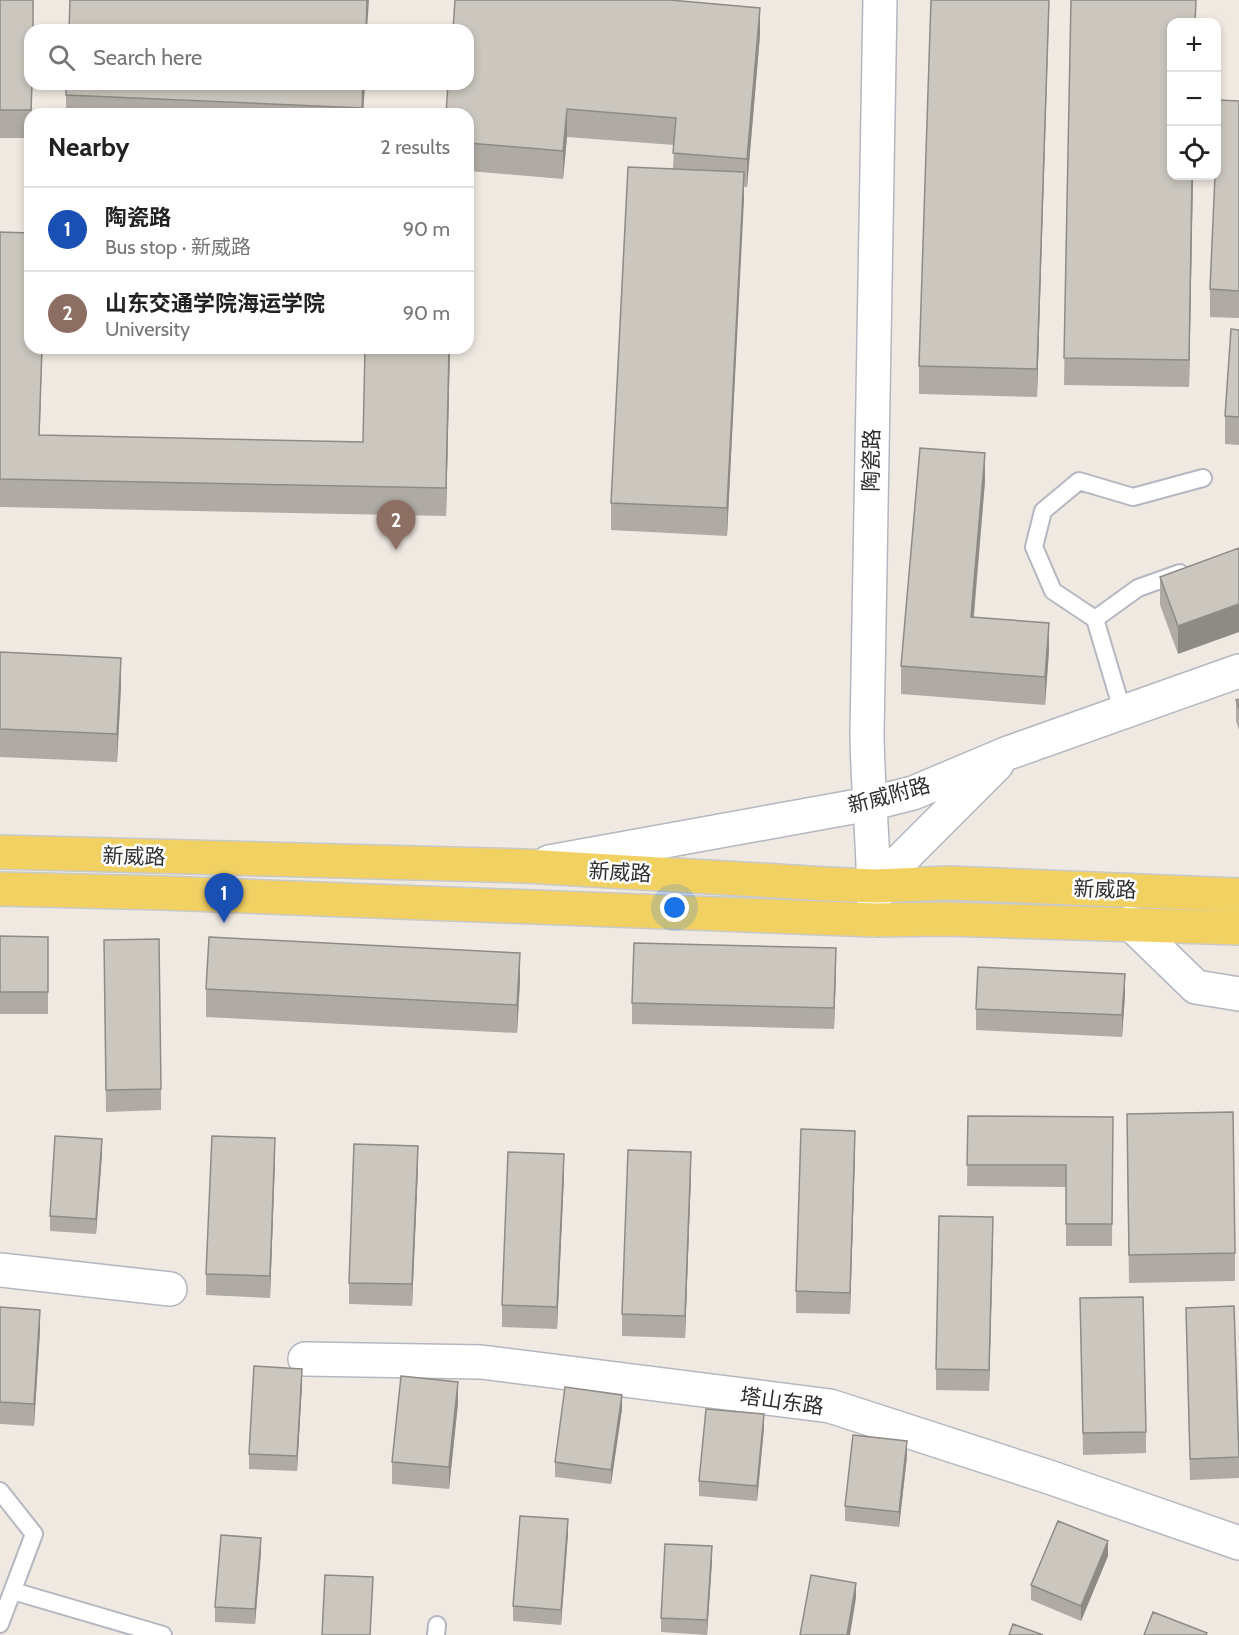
<!DOCTYPE html>
<meta charset="utf-8">
<style>
body{margin:0;font-family:Cabin,"Noto Sans SC",sans-serif;background:#f6f6f6;color:#222}
.controls{position:absolute;right:18px;top:18px;display:grid;overflow:hidden;border-radius:12px;box-shadow:0 3px 9px #0003}
.controls button{width:54px;height:54px;display:grid;place-items:center;padding:0;border:0;border-bottom:2px solid #e0e0e0;background:#fff;color:#222;font:30px sans-serif}
.you{position:absolute;left:675px;top:908px;width:21px;height:21px;margin:-15px;border:4px solid #fff;border-radius:50%;background:#1a73e8;box-shadow:0 0 0 9px #1a73e833}
.badge{display:grid;place-items:center;width:39px;height:39px;border-radius:50%;background:#db2777;color:#fff;font-size:20px;font-weight:700}
.pin{position:absolute;translate:-50% -50px;filter:drop-shadow(0 2px 3px #0008)}
.pin::after{content:'';position:absolute;top:32px;width:21px;height:18px;background:inherit;clip-path:polygon(0 0,100% 0,50% 100%)}
.list{margin:0;padding:0;list-style:none}
h2{display:flex;justify-content:space-between;align-items:center;height:78px;margin:0;padding:0 24px;font-size:26px}
h2 small{font-size:20px;font-weight:400;color:#767676}
.list li{display:grid;grid-template-columns:39px 1fr auto;gap:18px;align-items:center;box-sizing:border-box;height:84px;padding:0 24px;border-top:2px solid #e0e0e0}
.list b{display:block;font-size:22px;white-space:nowrap}
.list p{margin:0;font-size:20px;white-space:nowrap;color:#767676}
.list em{font-size:20px;font-style:normal;color:#767676}
.icon{flex:none;width:33px;height:33px;fill:none;stroke:currentColor;stroke-width:2;stroke-linecap:round;stroke-linejoin:round}
.map{position:relative;flex:none;width:1239px;height:1635px;overflow:hidden}
.search{position:absolute;background:#fff;box-shadow:0 3px 9px #0003;left:24px;top:24px;width:450px;height:66px;display:flex;align-items:center;gap:15px;box-sizing:border-box;padding:0 21px;border-radius:18px;color:#767676;font-size:22px}
.panel{position:absolute;background:#fff;box-shadow:0 3px 9px #0003;left:24px;top:108px;width:450px;height:246px;border-radius:18px}
.map>svg:first-child{display:block}
.lines{fill:none;stroke-linecap:round;stroke-linejoin:round}
.service-casing{stroke:#b4b7c1;stroke-width:20}
.minor-casing{stroke:#b4b7c1;stroke-width:36}
.primary-casing{stroke:#c9c9c9;stroke-width:36}
.service{stroke:#fff;stroke-width:16}
.minor{stroke:#fff;stroke-width:33}
.primary{stroke:#f2d163;stroke-width:33}
.wall{fill:#afaba4}
.shaded-wall{fill:#8e8b86}
.building{fill:#cbc7bf;stroke:#8e8b86;stroke-width:1.5}
.labels{text-anchor:middle;dominant-baseline:central;stroke-width:5;stroke-linejoin:round;paint-order:stroke}
.street-label{font-size:21px;fill:#2e2e2e;stroke:#fff}
</style>
<div class="map">
<svg width="1239" height="1635" viewBox="0 0 1239 1635">
<rect width="100%" height="100%" fill="#efe9e1"/>
<g class="lines">
<g class="service-casing">
<path id="service" d="M1095 619 1138 588 1180 573
M1123 713 1095 619 1053 591 1034 547 1043 511 1079 481 1133 497 1203 478
M0 1491 34 1534 0 1624
M13 1591 163 1635
M436 1635 437 1625"/>
</g>
<g class="minor-casing">
<path id="minor" d="M549 862 869 804 913 793 1008 753 1239 671
M875 886 997 764
M874 920C875 859 868 797 867 735L880 0
M1130 923 1196 987 1239 994
M0 1270 170 1289
M305 1359 481 1362 830 1406 1049 1477 1239 1543"/>
</g>
<g class="primary-casing">
<path id="primary" d="M0 852 525 866 827 884 875 886 949 883 1239 895
M0 889 163 893 874 920 946 919 1239 928"/>
</g>
<use href="#service" class="service"/>
<use href="#minor" class="minor"/>
<use href="#primary" class="primary"/>
</g>
<path class="wall" d="M0 0 32 84V114H30V138H0Z
M1049 0 1037 397 919 394V366Z
M1071 0H1196V22H1172V176H1193L1189 387 1064 385Z
M760 35 747 187H744L727 536 611 530V503L673 169 674 145 567 137 563 179 468 171V114Z
M365 84 363 114H66V95Z
M1239 101V318L1210 317V289Z
M0 232 40 435 363 442 450 348 446 516 0 507Z
M1239 330V445L1225 444V416Z
M985 481 974 617 1049 651 1045 705 901 694V666Z
M1239 548 1178 654 1160 605V577Z
M0 652 121 686 117 762 0 757Z
M1239 699V730L1236 721V700Z
M0 936 48 937V1014H0Z
M104 940 161 1089V1110L106 1112Z
M836 969 834 1029 632 1024V1003Z
M520 981 517 1033 206 1017V989Z
M1125 995 1122 1037 976 1030V1009Z
M968 1116 1113 1117 1112 1246H1066V1187L967 1186Z
M1127 1142 1235 1253V1281L1129 1283Z
M855 1152 850 1314 796 1313V1291Z
M102 1154 96 1234 50 1231V1216Z
M275 1160 270 1298 206 1295V1274Z
M418 1168 412 1306 349 1304V1283Z
M691 1174 685 1338 622 1336V1314Z
M564 1176 557 1329 502 1327V1305Z
M993 1238 989 1391 936 1390V1369Z
M1080 1298 1146 1432V1453L1083 1455Z
M0 1307 40 1331 34 1426 0 1424Z
M1186 1308 1239 1457V1478L1190 1480Z
M302 1384 297 1471 249 1469V1454Z
M458 1403 449 1489 392 1484V1462Z
M622 1409 611 1484 555 1477V1462Z
M764 1428 757 1501 699 1496V1481Z
M907 1456 899 1527 845 1521V1506Z
M568 1534 561 1625 513 1621V1606Z
M261 1552 255 1624 215 1622V1607Z
M1108 1556 1081 1621 1031 1600V1585Z
M712 1561 707 1635 661 1632V1618Z"/>
<path class="shaded-wall" d="M367 0H369L367 30H366Z
M1049 0V12L1037 397V369Z
M760 8V35L747 187V159Z
M363 84H365L363 114H362Z
M567 109V137L563 179V151Z
M744 172V200L727 536V508Z
M1192 176H1193L1189 387V360Z
M42 348 39 463V435Z
M449 348H450L446 516V488Z
M985 453V481L971 645V617Z
M1239 604V632L1178 654V626Z
M1049 623V651L1045 705V677Z
M121 658V686L117 762V734Z
M836 948V969L834 1029V1008Z
M520 953V981L517 1033V1005Z
M1125 974V995L1122 1037V1015Z
M855 1131V1152L850 1314V1293Z
M275 1138V1160L270 1298V1276Z
M102 1139V1154L96 1234V1219Z
M418 1146V1168L412 1306V1284Z
M691 1152V1174L685 1338V1316Z
M564 1154V1176L557 1329V1307Z
M993 1217V1238L989 1391V1370Z
M40 1310V1331L34 1426V1404Z
M302 1369V1384L297 1471V1456Z
M458 1382V1403L449 1489V1467Z
M622 1395V1409L611 1484V1470Z
M764 1414V1428L757 1501V1486Z
M907 1441V1456L899 1527V1512Z
M568 1519V1534L561 1625V1610Z
M261 1538V1552L255 1624V1609Z
M1108 1541V1556L1081 1621V1606Z
M712 1546V1561L707 1635V1620Z
M856 1583V1598L850 1635H847Z"/>
<path class="building" d="M0 0H33V30H30V84H32L31 110H0Z
M70 0H367L366 30H69Z
M455 0H670L760 8 747 159 673 153 676 118 567 109 563 151 468 143V114H446L448 84H468V30H453Z
M931 0H1049L1037 369 919 366Z
M1071 0H1196L1195 22H1172V176H1192L1189 360 1064 358Z
M66 84H363L362 108 66 95Z
M1219 100 1239 101V291L1210 289 1215 176H1216V146Z
M628 167 744 172 727 508 611 503Z
M0 232 30 233V348H42L39 435 363 442 365 348H449L446 488 0 479Z
M1231 329 1239 330V417L1225 416Z
M920 448 985 453 971 617 1049 623 1045 677 901 666Z
M1239 548V604L1178 626 1160 577Z
M0 652 121 658 117 734 0 729Z
M1239 699V708L1236 700Z
M0 936 48 937V992H0Z
M209 937 520 953 517 1005 206 989Z
M159 939 161 1089 106 1090 104 940Z
M634 943 836 948 834 1008 632 1003Z
M978 967 1125 974 1122 1015 976 1009Z
M1233 1112 1235 1253 1129 1255 1127 1114Z
M968 1116 1113 1117 1112 1224H1066V1165H967Z
M801 1129 855 1131 850 1293 796 1291Z
M55 1136 102 1139 96 1219 50 1216Z
M212 1136 275 1138 270 1276 206 1274Z
M354 1144 418 1146 412 1284 349 1283Z
M628 1150 691 1152 685 1316 622 1314Z
M508 1152 564 1154 557 1307 502 1305Z
M939 1216 993 1217 989 1370 936 1369Z
M1143 1297 1146 1432 1083 1433 1080 1298Z
M1234 1306 1239 1457 1190 1459 1186 1308Z
M0 1307 40 1310 34 1404 0 1402Z
M254 1366 302 1369 297 1456 249 1454Z
M401 1376 458 1382 449 1467 392 1462Z
M565 1387 622 1395 611 1470 555 1462Z
M706 1409 764 1414 757 1486 699 1481Z
M853 1435 907 1441 899 1512 845 1506Z
M520 1516 568 1519 561 1610 513 1606Z
M1058 1521 1108 1541 1081 1606 1031 1585Z
M221 1535 261 1538 255 1609 215 1607Z
M665 1544 712 1546 707 1620 661 1618Z
M325 1575 373 1577 370 1635H322Z
M811 1575 856 1583 847 1635H800Z
M1153 1612 1207 1633 1206 1635H1144Z
M1013 1624 1043 1635H1009Z"/>
<g class="labels">
<g class="street-label">
<text transform="translate(871 460) rotate(-89)">陶瓷路</text>
<text transform="translate(889 795) rotate(-15)">新威附路</text>
<text transform="translate(134 856) rotate(2)">新威路</text>
<text transform="translate(620 872) rotate(3)">新威路</text>
<text transform="translate(1105 889) rotate(2)">新威路</text>
<text transform="translate(782 1401) rotate(8)">塔山东路</text>
</g>
</g>
</svg>
<div class="controls">
<button>+</button>
<button>−</button>
<button><svg class="icon" aria-label="locate" viewBox="0 0 24 24"><circle cx="12" cy="12" r="6"/><path d="M12 2v4M12 18v4M2 12h4M18 12h4"/></svg></button>
</div>
<div class="you"></div>
<div class="pin badge" style="left:224px;top:923px;background:#1a4fb4">1</div>
<div class="pin badge" style="left:396px;top:550px;background:#8d6e63">2</div>
<div class="search"><svg class="icon" aria-label="search" viewBox="0 0 24 24"><circle cx="10" cy="10" r="6"/><path d="M15 15l6 6"/></svg>Search here</div>
<section class="panel">
<h2>Nearby<small>2 results</small></h2>
<ul class="list">
<li><span class="badge" style="background:#1a4fb4">1</span><div><b>陶瓷路</b><p>Bus stop · 新威路</p></div><em>90 m</em></li>
<li><span class="badge" style="background:#8d6e63">2</span><div><b>山东交通学院海运学院</b><p>University</p></div><em>90 m</em></li>
</ul>
</section>
</div>
